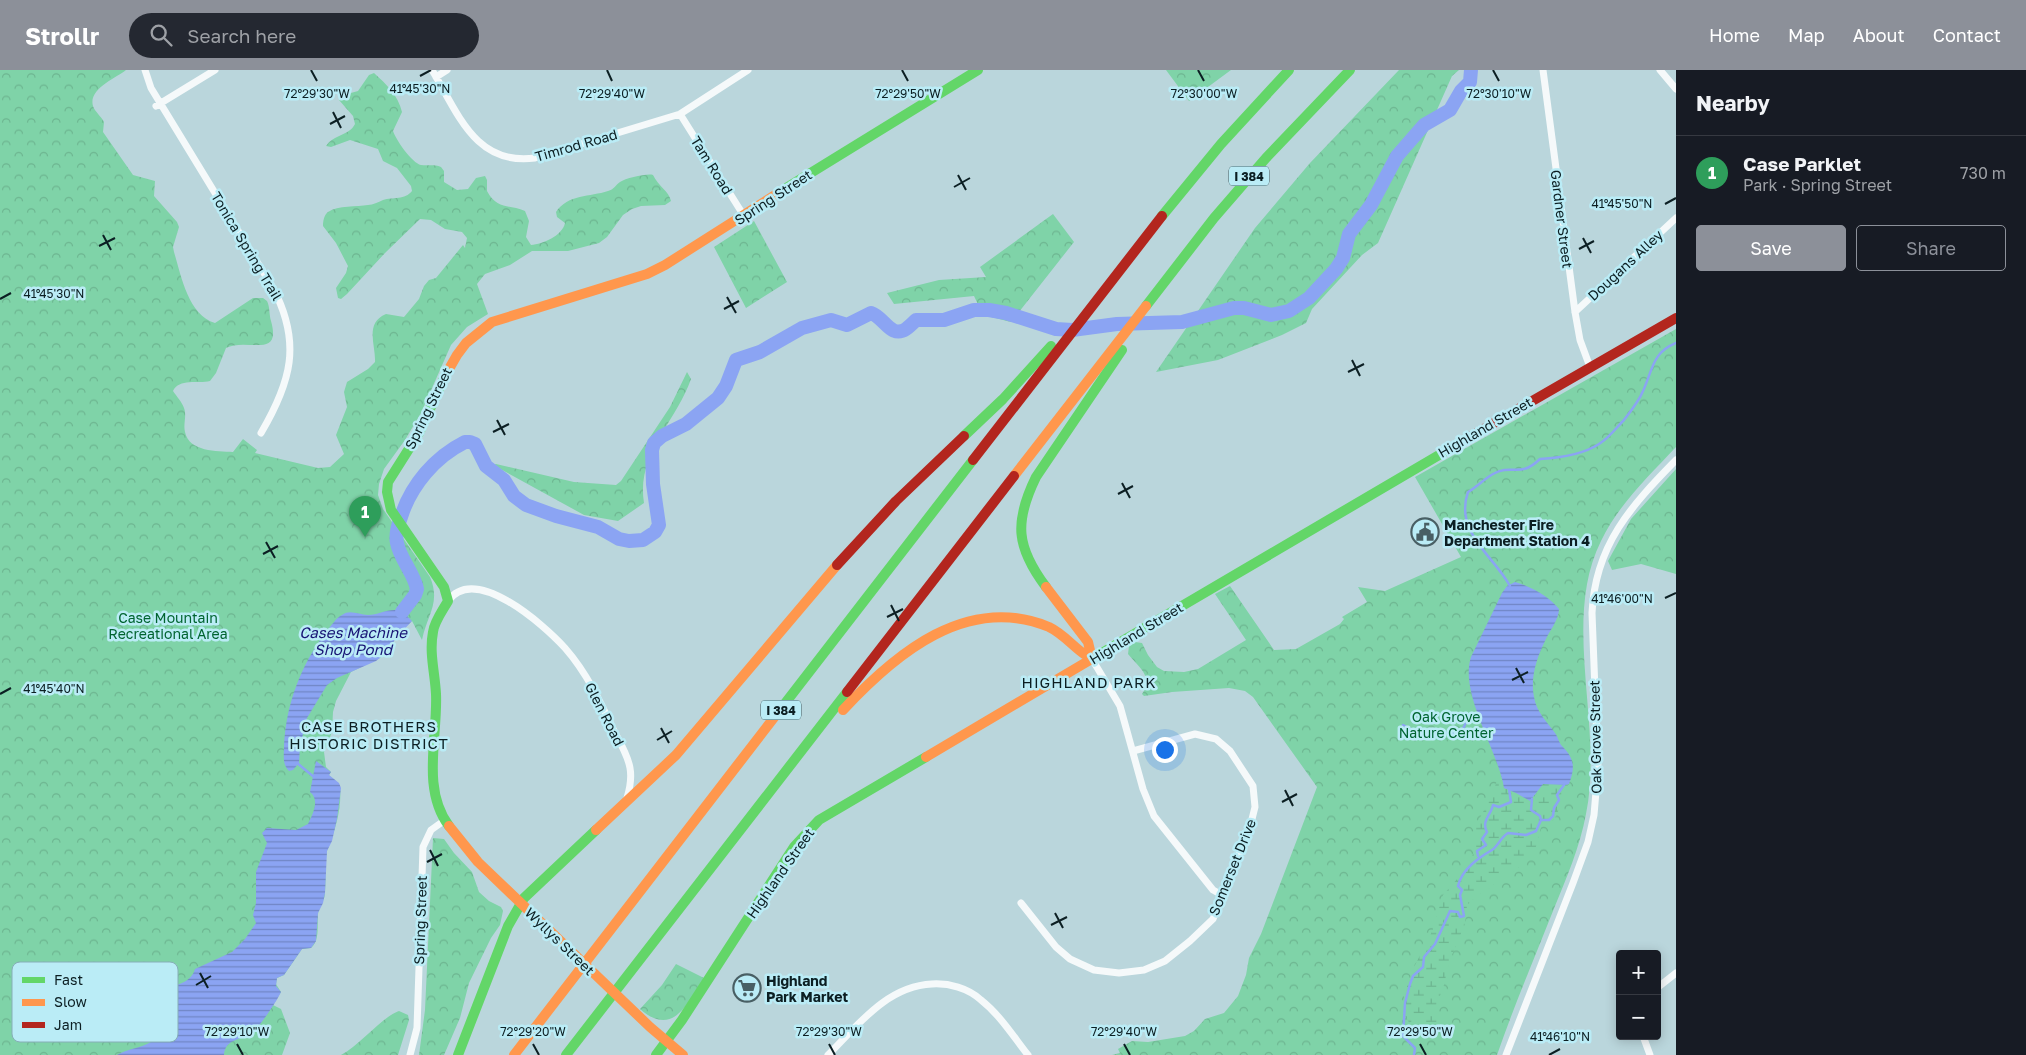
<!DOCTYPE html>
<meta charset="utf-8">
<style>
body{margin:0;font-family:"Golos Text",sans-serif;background:#242831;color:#f1f3f6}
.controls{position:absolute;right:15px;bottom:15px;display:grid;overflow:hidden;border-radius:5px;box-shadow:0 2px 12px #0003}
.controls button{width:45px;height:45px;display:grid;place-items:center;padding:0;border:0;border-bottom:1px solid #363941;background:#171b24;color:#f1f3f6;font:25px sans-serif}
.you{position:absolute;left:1164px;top:679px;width:18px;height:18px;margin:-12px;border:4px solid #fff;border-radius:50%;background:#1a73e8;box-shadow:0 0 0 8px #1a73e833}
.badge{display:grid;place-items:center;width:32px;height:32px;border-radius:50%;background:#8c9099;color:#fff;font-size:16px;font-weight:700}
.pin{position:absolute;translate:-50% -41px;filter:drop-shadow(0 1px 2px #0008)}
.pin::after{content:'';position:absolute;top:26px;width:18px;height:15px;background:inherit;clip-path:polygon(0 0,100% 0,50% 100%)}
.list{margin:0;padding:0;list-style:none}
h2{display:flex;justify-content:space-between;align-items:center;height:65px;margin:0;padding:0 20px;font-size:21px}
h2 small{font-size:16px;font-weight:400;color:#9ea1a6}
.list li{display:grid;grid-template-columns:32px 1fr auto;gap:15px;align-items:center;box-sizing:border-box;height:75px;padding:0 20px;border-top:1px solid #363941}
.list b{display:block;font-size:19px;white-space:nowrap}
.list p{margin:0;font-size:16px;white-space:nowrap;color:#9ea1a6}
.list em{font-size:16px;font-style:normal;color:#9ea1a6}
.actions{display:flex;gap:10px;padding:15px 20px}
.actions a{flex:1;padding:11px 0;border:1px solid #8c9099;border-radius:5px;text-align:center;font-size:18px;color:#8c9099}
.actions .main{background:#8c9099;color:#fff}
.icon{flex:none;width:28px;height:28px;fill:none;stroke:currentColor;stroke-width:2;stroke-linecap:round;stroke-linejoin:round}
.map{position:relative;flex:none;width:1676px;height:985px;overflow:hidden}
header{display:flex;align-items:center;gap:30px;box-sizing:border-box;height:70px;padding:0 25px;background:#8c9099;color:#fff}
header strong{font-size:24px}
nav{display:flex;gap:28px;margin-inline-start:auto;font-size:18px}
.search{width:350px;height:45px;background:#242831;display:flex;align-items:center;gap:12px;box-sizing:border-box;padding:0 18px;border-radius:28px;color:#9ea1a6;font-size:19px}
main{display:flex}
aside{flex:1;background:#171b24}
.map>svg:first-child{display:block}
.forest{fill:url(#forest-crowns)}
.wetland{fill:url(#wetland-marsh)}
.water{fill:url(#water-rules)}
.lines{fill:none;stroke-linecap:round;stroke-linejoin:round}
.stream{stroke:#8ba4f3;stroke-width:2.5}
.river{stroke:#8ba4f3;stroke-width:14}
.street{stroke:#f5f9fa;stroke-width:7}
.fast{stroke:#63d668;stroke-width:10}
.slow{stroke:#ff974d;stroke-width:10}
.jam{stroke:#b3261e;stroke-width:10}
.ticks{fill:none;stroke:#0c1f23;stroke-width:2}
.labels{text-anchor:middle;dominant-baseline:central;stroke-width:5;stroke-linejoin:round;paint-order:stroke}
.shield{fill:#baecf6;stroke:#405c62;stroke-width:1}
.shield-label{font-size:12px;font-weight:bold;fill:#0c1f23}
.street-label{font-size:14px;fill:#0c1f23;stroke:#baecf6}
.poi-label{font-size:14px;font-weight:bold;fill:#0c1f23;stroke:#baecf6;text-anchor:start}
.park-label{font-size:14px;fill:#006430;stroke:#baecf6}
.water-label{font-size:15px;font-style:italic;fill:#171374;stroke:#baecf6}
.neighbourhood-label{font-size:15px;letter-spacing:1px;fill:#0c1f23;stroke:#baecf6}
.key{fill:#baecf6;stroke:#86aeb7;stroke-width:1}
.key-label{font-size:14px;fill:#0c1f23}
.ticks-label{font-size:12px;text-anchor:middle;fill:#0c1f23;stroke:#baecf6;stroke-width:5;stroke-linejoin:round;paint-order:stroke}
</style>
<header>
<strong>Strollr</strong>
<div class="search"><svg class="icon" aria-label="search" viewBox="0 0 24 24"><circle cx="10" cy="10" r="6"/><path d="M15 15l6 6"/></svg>Search here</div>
<nav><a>Home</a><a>Map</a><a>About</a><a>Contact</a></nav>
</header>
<main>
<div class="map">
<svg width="1676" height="985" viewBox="0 0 1676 985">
<defs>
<pattern id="forest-crowns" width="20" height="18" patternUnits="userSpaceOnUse" patternTransform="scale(1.25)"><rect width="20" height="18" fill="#7fd3a8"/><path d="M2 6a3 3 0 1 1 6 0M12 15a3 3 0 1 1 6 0" fill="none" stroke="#6db590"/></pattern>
<pattern id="wetland-marsh" width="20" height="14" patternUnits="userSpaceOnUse" patternTransform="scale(1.25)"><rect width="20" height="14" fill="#7fd3a8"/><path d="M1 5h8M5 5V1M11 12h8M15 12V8" fill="none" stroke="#6db590"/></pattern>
<pattern id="water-rules" width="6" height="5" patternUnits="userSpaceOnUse" patternTransform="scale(1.25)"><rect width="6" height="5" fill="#8ba4f3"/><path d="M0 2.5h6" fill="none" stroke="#7085c4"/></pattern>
</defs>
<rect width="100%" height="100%" fill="#bad6dc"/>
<path class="forest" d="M0 0H126C116 8 88 19 93 36 95 42 101 46 104 52L103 62 133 105 155 111 154 126 177 152 179 157 173 177 174 182C181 205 188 245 215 253L253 228H263L267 231C270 237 269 244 271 251 282 290 246 267 226 278L216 303 210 311C198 314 179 308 173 321 177 327 182 332 184 338 187 346 183 354 185 362 189 382 217 381 233 382L243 369 257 380 255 383 318 398 330 397 344 384 336 365 347 337 344 322 347 312 368 299 375 292C376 276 364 253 386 244L404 247 419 229 424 216 429 210 436 208 463 175 465 178 467 168 462 162 445 159 431 150 420 149 385 183 347 224 341 229 338 228 336 218 346 203 348 196 336 173 323 156C323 151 324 145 328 142 338 135 357 137 368 135 373 135 378 132 383 130 393 127 405 130 412 121L411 116 397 98 383 91 378 79 350 70 331 77 326 76C334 64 349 66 355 54L353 46 339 30 340 26 358 21 369 5 374 3C386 14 398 25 402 42L393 61C396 70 412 93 421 95 428 96 434 94 441 97L444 101V112L457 120 468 119 476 108 485 106 487 110V121C497 140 509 134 525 141L529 151 526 167 531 175C543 174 562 166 565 153L557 147 556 142C568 124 590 127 608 121 615 119 615 115 620 112 626 108 648 103 653 105 658 116 669 121 671 131L665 135 641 136 632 139 623 145 607 167 599 173 568 181H532L510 195 485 204 477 214 488 244 467 257 451 275 421 343 405 370 384 399 379 414 378 425 383 439 430 507C441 533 427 545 422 570L412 551 401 561 382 587 351 602 336 631 333 642 332 662 324 682 326 697 331 702 329 705 340 717C342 739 335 761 327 781 325 788 326 813 325 823 325 831 318 837 318 845 317 856 320 870 311 878L302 879 284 905 277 908 276 914 281 922 273 935 281 939 290 963 282 985H0Z
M1166 0H1231L1189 31Z
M1399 0H1459L1452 6 1378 173 1362 185 1312 239 1306 253 1282 265 1218 290 1156 302 1255 158 1310 93Z
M1053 144 1074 172 1011 252 983 245 974 226 894 234 887 223 939 210 986 207 980 197Z
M754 151 787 212 746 238 714 177Z
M1676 259V377C1649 406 1618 435 1601 471 1561 551 1604 657 1586 744 1580 777 1566 809 1553 841 1534 889 1514 936 1497 985H1112L1120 983 1118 979 1132 971 1148 972 1185 966 1194 961 1205 949 1224 943 1238 926 1246 905 1249 888 1261 864 1317 717 1253 627 1245 621 1229 618 1172 622 1144 626 1142 624 1147 616C1148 602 1136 594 1128 584L1129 576 1135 572 1142 573 1148 585 1157 597 1164 601 1184 602 1198 599 1246 570 1215 524 1230 516 1274 580 1296 579 1340 554 1344 549 1342 547 1367 532 1358 517 1385 521 1461 487 1415 407Z
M687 302 691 309C676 352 636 384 644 433L618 451 584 445 493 395 496 394 574 412 616 415 621 411 670 337Z
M1676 399V504L1641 494 1612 500 1608 491 1631 449Z
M433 768 444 769 454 783 472 802 479 822 489 831 501 837 503 841 500 855 491 868 469 913 460 948 444 985H419L425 940Z
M676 894 704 908C687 934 673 968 640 939L662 915Z
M399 941 408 945 409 950 398 985H341C360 975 383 946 399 941Z"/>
<path class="wetland" d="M1501 701 1504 718 1516 723 1526 731 1534 727 1543 713 1566 715 1569 714C1560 724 1561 744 1552 751 1549 753 1545 755 1541 757L1537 775 1527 790 1513 802 1499 809 1490 818 1476 826 1467 835 1465 854 1449 892 1443 919 1438 930V956L1434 960 1425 962 1413 958 1404 945V925L1414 897 1432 862 1443 825 1467 798 1476 777 1474 768 1475 757 1490 729Z"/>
<path class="water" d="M1515 512C1530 516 1550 527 1559 539 1559 550 1549 561 1545 571 1537 587 1530 608 1534 627 1536 641 1547 652 1555 663 1558 667 1559 673 1562 676 1575 689 1575 698 1569 714L1566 715 1543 714 1530 731 1516 723 1504 718C1498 680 1459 624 1471 587L1502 523 1507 516Z
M395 540 406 545 412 551 396 568 386 583 376 591 337 608 327 615 307 648 300 676 299 693 293 700 289 701C282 694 284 685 284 676 286 634 301 595 326 562 331 556 336 548 342 545 350 539 359 545 368 545 377 545 385 540 395 540Z
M316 691 331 702 329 705 339 713 341 718 337 749 332 771 327 781 325 823 323 833 318 843 316 871 311 878 302 879 284 905 277 908 276 916 281 922C277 931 260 956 253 962 243 970 225 968 224 985H117C127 979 141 978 151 972 166 962 155 937 166 924L164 919C176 915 191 913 195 899L232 882 245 869 256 853 253 845 256 833V802L267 773 262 763 267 758 296 760 308 754C313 744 320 730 310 722Z"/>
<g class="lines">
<path class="stream" d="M1510 516C1493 485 1454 462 1468 422 1477 417 1484 409 1493 404 1513 393 1519 409 1540 389 1559 388 1582 385 1599 374 1609 368 1616 358 1624 350 1631 341 1639 331 1643 321 1653 299 1652 283 1676 273
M1403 655 1411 659 1414 665 1429 661 1457 664 1464 657 1468 647 1481 646
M297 693 314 707
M1541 750H1549L1553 746 1554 738 1559 730 1557 725 1564 715
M1478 786 1477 781 1486 775 1482 769 1487 762C1481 751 1491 745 1493 735L1499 737 1511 732 1509 719
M1414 985 1415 978 1403 966 1405 933 1410 914 1413 906 1423 897 1424 887 1435 874 1450 841 1458 842 1460 847 1464 846 1460 825 1462 820 1458 816C1462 799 1478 788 1492 780 1498 776 1501 767 1508 763L1526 765 1536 761 1541 750 1540 746 1531 740 1532 729"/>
<path class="river" d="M402 542 415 525 417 519C414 503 400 489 397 473 395 464 398 455 401 447 411 415 435 387 465 372H470L475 374 486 396 504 410 514 426 526 435 556 446 598 457 619 469 629 471 643 470 655 462 659 455 653 414 652 380 654 373 662 366 686 354 718 328 726 316 736 290 760 282 802 258 831 250 847 255 871 243C884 247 891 269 906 259 910 256 913 253 916 250H944L974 240H989L1006 243 1056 259 1072 260 1117 254 1182 252 1234 238H1244L1271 245 1289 241 1309 228 1336 199 1343 188 1349 164 1371 135 1397 86 1424 55 1450 40 1461 21 1470 12 1471 0"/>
<path class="street" d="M145 0 151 18 273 218C302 273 291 312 261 363
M432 0C458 43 475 96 535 88L680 44 748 0
M1543 0 1575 242 1580 270 1590 297
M1660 0 1676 19
M436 7 447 0
M156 36 215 0
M680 44 744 146
M1575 242 1676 148
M448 531C475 493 544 555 565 578 587 603 601 633 615 663 621 674 628 686 630 698 632 709 630 718 627 728
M1092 589 1120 636 1143 719 1154 746 1213 820 1222 825
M1021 833 1056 877 1070 889 1094 900 1119 903 1144 900 1165 891 1190 871 1213 849 1250 757 1255 737 1253 716 1230 681 1216 669 1195 664 1133 681
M1657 918 1676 903
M1643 966 1650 985
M410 985 417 958 423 777 431 760 445 750
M828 985C858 955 887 916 932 914 949 913 968 918 981 930 1000 945 1013 966 1028 985
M1506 985 1573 813 1588 772 1594 745 1598 698 1592 543C1595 475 1631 436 1676 390"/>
<path class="fast" d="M783 120 978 0
M1162 146 1221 74 1289 0
M1146 236 1214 148 1266 88 1350 0
M445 306 419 363 388 412 387 422 391 440 444 517 448 531C443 540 434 552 433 562 429 583 435 603 436 624 438 666 421 719 449 756
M964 366 1003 329 1051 276
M1046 517C1016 477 1014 452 1036 407L1122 280
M1095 587 1468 368
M776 645 973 390
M458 985 508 856 524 828 596 760
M566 985 847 622
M656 985 682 950 794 777 819 750 926 687"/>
<path class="slow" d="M445 306 457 285 466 273 492 252 647 204 665 195 783 120
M1014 406 1146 236
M843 640C895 584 967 523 1049 557 1066 565 1076 581 1092 589L1088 572 1046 517
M926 687 1095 587
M449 756 478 792 650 957 683 985
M596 760 676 685 837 495
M514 985 776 645"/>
<path class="jam" d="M1468 368 1676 248
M973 390 1162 146
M837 495 896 431 964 366
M847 622 1014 406"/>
</g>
<path class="ticks" d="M311 0 317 11M607 0 612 11M902 0 908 11M1198 0 1204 11M1493 0 1499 11M420 6 431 0M333 42 341 58M330 54 345 46M958 105 966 120M954 117 970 108M1665 134 1676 128M103 165 111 180M1583 168 1591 183M99 176 115 168M1579 179 1594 171M727 227 736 243M0 229 11 223M724 239 739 231M1352 290 1360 306M1348 302 1364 294M497 350 505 365M493 362 509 354M1122 413 1130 428M1118 424 1133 416M266 472 275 488M263 484 278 476M1665 528 1676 523M891 535 899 551M887 547 903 539M1516 598 1524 613M1512 610 1528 602M0 624 11 618M661 658 669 673M657 670 672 661M1285 720 1293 736M1282 732 1297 724M430 780 438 796M427 792 442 784M1055 843 1063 858M1051 855 1067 847M200 903 208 918M196 915 211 906M237 974 243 985M533 974 539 985M829 974 835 985M1124 974 1130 985M1420 974 1426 985M1549 985 1560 979"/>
<defs>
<g id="civic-ring" transform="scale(1.4375)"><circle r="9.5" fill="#baecf6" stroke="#495f64" stroke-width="1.5"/><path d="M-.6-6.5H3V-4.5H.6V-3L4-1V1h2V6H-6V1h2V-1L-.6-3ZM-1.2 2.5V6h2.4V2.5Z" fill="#495f64"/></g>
<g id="supermarket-ring" transform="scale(1.4375)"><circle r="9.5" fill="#baecf6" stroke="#495f64" stroke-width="1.5"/><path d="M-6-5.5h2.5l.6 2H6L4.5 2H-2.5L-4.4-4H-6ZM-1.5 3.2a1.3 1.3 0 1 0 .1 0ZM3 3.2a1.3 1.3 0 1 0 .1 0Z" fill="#495f64"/></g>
</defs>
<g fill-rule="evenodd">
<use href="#civic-ring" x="1425" y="462"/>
<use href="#supermarket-ring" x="747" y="918"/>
</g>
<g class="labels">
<g class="shield">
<rect x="1229" y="96.5" width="40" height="19" rx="4"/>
<rect x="761" y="630.5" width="40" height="19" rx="4"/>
</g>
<g class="shield-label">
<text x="1249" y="106">I 384</text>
<text x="781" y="640">I 384</text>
</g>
<g class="street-label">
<text transform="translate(576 75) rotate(-16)">Timrod Road</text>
<text transform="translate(712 95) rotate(58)">Tam Road</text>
<text transform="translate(773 127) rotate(-33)">Spring Street</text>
<text transform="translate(1562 149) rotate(83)">Gardner Street</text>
<text transform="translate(247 176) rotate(59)">Tonica Spring Trail</text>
<text transform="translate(1625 195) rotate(-43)">Dougans Alley</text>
<text transform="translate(428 338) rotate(-64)">Spring Street</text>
<text transform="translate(1485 357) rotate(-30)">Highland Street</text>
<text transform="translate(1136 563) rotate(-31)">Highland Street</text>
<text transform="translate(605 644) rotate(63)">Glen Road</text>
<text transform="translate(1595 667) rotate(-91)">Oak Grove Street</text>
<text transform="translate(1232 797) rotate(-68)">Somerset Drive</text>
<text transform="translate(780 803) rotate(-55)">Highland Street</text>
<text transform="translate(420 850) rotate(-88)">Spring Street</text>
<text transform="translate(560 871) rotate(44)">Wyllys Street</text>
</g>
<g class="poi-label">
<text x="1444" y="454">Manchester Fire<tspan x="1444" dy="16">Department Station 4</tspan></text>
<text x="766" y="910">Highland<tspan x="766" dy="16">Park Market</tspan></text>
</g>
<g class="park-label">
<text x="168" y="547">Case Mountain<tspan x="168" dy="16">Recreational Area</tspan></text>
<text x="1446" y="646">Oak Grove<tspan x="1446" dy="16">Nature Center</tspan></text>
</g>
<g class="water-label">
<text x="353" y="562">Cases Machine<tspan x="353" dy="17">Shop Pond</tspan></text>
</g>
<g class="neighbourhood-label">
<text x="1089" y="612">HIGHLAND PARK</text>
<text x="369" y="656">CASE BROTHERS<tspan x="369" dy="17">HISTORIC DISTRICT</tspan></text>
</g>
</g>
<rect x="12" y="892" width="166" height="80" rx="8" class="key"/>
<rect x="22" y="907" width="23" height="6" fill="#63d668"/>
<rect x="22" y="929" width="23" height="7" fill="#ff974d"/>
<rect x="22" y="952" width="23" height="6" fill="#b3261e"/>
<g class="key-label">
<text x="54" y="915">Fast</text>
<text x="54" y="937">Slow</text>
<text x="54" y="960">Jam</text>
</g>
<g class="ticks-label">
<text x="420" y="23">41°45'30"N</text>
<text x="1204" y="28">72°30'00"W</text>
<text x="317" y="28">72°29'30"W</text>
<text x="612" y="28">72°29'40"W</text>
<text x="908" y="28">72°29'50"W</text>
<text x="1499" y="28">72°30'10"W</text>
<text x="1622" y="138">41°45'50"N</text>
<text x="54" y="228">41°45'30"N</text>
<text x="1622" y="533">41°46'00"N</text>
<text x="54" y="623">41°45'40"N</text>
<text x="237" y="966">72°29'10"W</text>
<text x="533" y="966">72°29'20"W</text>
<text x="829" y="966">72°29'30"W</text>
<text x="1124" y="966">72°29'40"W</text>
<text x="1420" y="966">72°29'50"W</text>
<text x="1560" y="971">41°46'10"N</text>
</g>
</svg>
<div class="controls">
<button>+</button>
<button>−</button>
</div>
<div class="you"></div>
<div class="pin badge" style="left:365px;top:467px;background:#2e9e5b">1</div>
</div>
<aside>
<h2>Nearby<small></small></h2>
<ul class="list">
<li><span class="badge" style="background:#2e9e5b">1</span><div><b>Case Parklet</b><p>Park · Spring Street</p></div><em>730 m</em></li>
</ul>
<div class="actions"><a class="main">Save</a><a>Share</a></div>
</aside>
</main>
